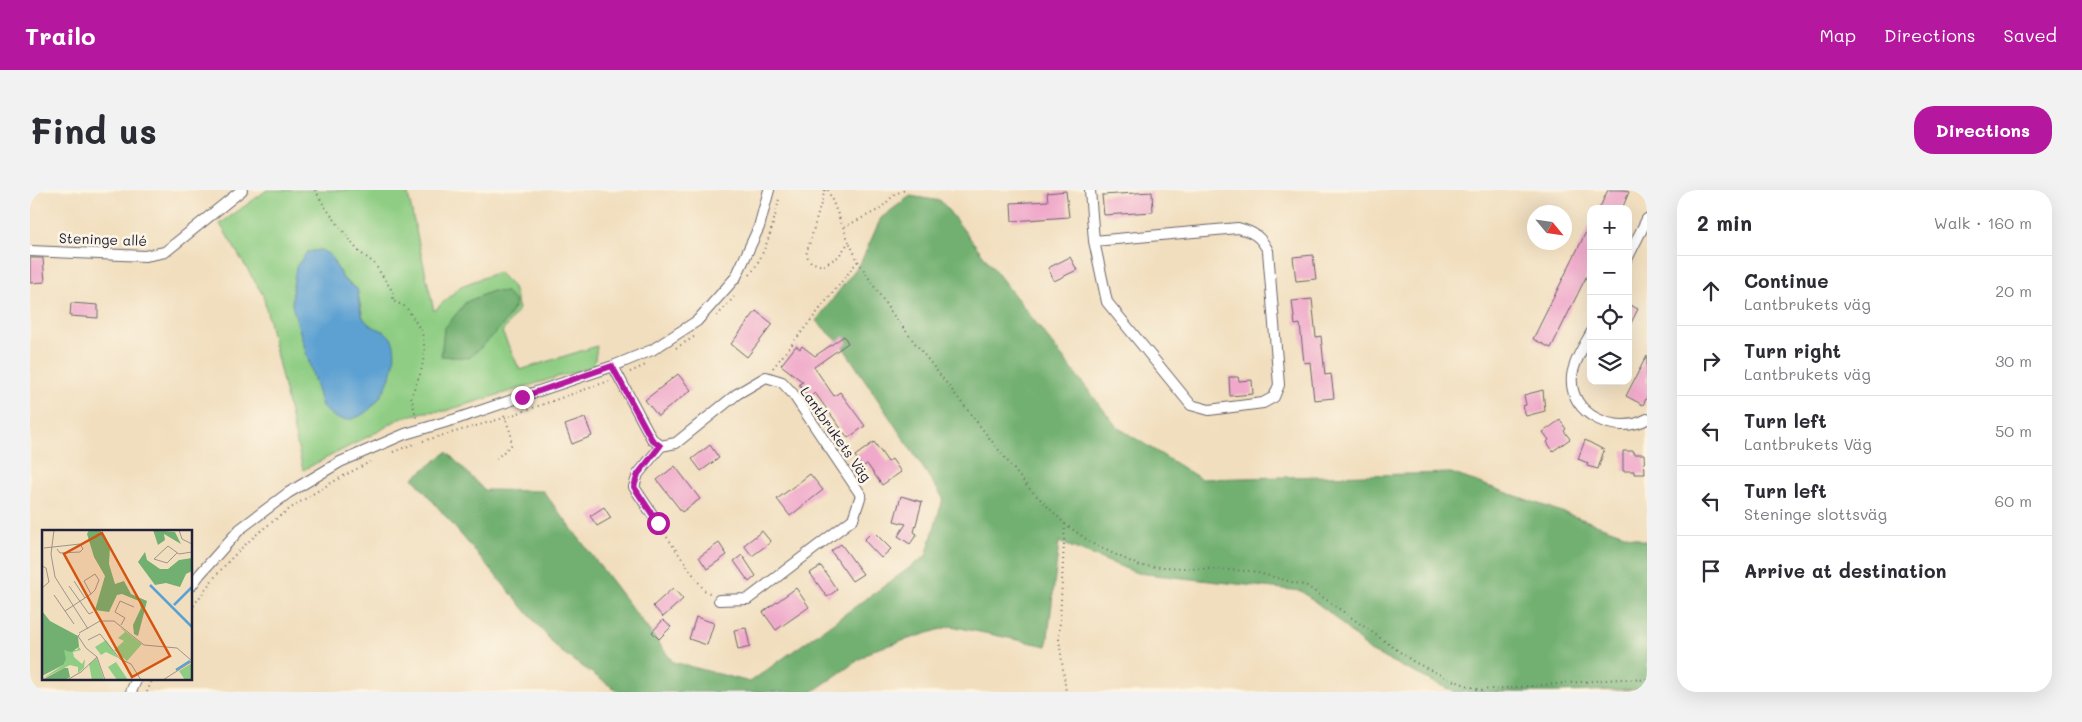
<!DOCTYPE html>
<meta charset="utf-8">
<style>
body{margin:0;font-family:Mali,sans-serif;background:#f2f2f3;color:#2b2b33}
.controls{position:absolute;right:15px;top:15px;display:grid;overflow:hidden;border-radius:10px;box-shadow:0 5px 20px #0002}
.controls button{width:45px;height:45px;display:grid;place-items:center;padding:0;border:0;border-bottom:1px solid #e1e1e2;background:#fff;color:#2b2b33;font:25px sans-serif}
.compass{position:absolute;left:1497px;top:15px;width:45px;height:45px;border-radius:50%;background:#fff;box-shadow:0 5px 20px #0002;rotate:119deg}
.stop{position:absolute;width:15px;height:15px;margin:-11px;border:4px solid #b5179e;border-radius:50%;background:#fff}
.stop.end{background:#b5179e;border-color:#fff;box-shadow:0 1px 5px #0008}
.list{margin:0;padding:0;list-style:none}
h2{display:flex;justify-content:space-between;align-items:center;height:65px;margin:0;padding:0 20px;font-size:21px}
h2 small{font-size:16px;font-weight:400;color:#7c7c81}
.list li{display:grid;grid-template-columns:32px 1fr auto;gap:15px;align-items:center;box-sizing:border-box;height:70px;padding:0 20px;border-top:1px solid #e1e1e2}
.list b{display:block;font-size:19px;white-space:nowrap}
.list p{margin:0;font-size:16px;white-space:nowrap;color:#7c7c81}
.list em{font-size:16px;font-style:normal;color:#7c7c81}
.icon{flex:none;width:28px;height:28px;fill:none;stroke:currentColor;stroke-width:2;stroke-linecap:round;stroke-linejoin:round}
.map{position:relative;flex:none;width:1617px;height:502px;overflow:hidden;border-radius:20px}
header{display:flex;align-items:center;gap:30px;box-sizing:border-box;height:70px;padding:0 25px;background:#b5179e;color:#fff}
header strong{font-size:24px}
nav{display:flex;gap:28px;margin-inline-start:auto;font-size:18px}
.intro{display:flex;align-items:center;justify-content:space-between;box-sizing:border-box;height:120px;padding:0 30px}
h1{margin:0;font-size:35px}
.button{padding:12px 22px;border-radius:20px;background:#b5179e;color:#fff;font-size:18px;font-weight:700}
main{display:flex;gap:30px;padding:0 30px}
aside{flex:1;background:#fff;border-radius:20px;box-shadow:0 5px 20px #0002}
.map>svg:first-child{display:block}
.green{fill:#8ecd83;stroke:#58785f;fill-rule:evenodd}
.forest{fill:#72b071;stroke:#4a6956}
.water{fill:#5da1d2;stroke:#406286}
.building{fill:#f0a9ca}
.lines{fill:none;stroke-linecap:round;stroke-linejoin:round}
.street-casing{stroke:#6a6469;stroke-width:12}
.path{stroke:#6a6469;stroke-width:2;stroke-dasharray:1 4;stroke-linecap:butt}
.street{stroke:#fff;stroke-width:10}
.route{stroke:#b5179e;stroke-width:6}
.labels{text-anchor:middle;dominant-baseline:central;stroke-width:5;stroke-linejoin:round;paint-order:stroke}
.street-label{font-size:14px;fill:#22223b;stroke:#fcf5e5}
.inset-river{fill:none;stroke:#5da1d2;stroke-width:2.5}
.inset-road{fill:none;stroke:#9e938a;stroke-width:1}
.view{fill:#d45411;fill-opacity:0.15;stroke:#d45411;stroke-width:2.5}
.inset-edge{fill:none;stroke:#22223b;stroke-width:2.5}
</style>
<header>
<strong>Trailo</strong>
<nav><a>Map</a><a>Directions</a><a>Saved</a></nav>
</header>
<div class="intro"><h1>Find us</h1><a class="button">Directions</a></div>
<main>
<div class="map">
<svg width="1617" height="502" viewBox="0 0 1617 502">
<rect width="100%" height="100%" fill="#fcf5e5"/>
<filter id="ink" filterUnits="userSpaceOnUse"><feTurbulence type="fractalNoise" baseFrequency=".02" numOctaves="2"/><feDisplacementMap in="SourceGraphic" scale="10" xChannelSelector="R" yChannelSelector="G"/><feConvolveMatrix kernelMatrix="1 2 1 2 8 2 1 2 1" color-interpolation-filters="sRGB"/></filter>
<filter id="wash" filterUnits="userSpaceOnUse"><feTurbulence type="fractalNoise" baseFrequency=".0096" numOctaves="4" result="noise"/><feDisplacementMap in="SourceGraphic" scale="20" xChannelSelector="R" yChannelSelector="G"/><feGaussianBlur stdDeviation="1.12" result="paint"/><feColorMatrix in="noise" values="0 0 0 0 0 0 0 0 0 0 0 0 0 0 0 0 0 1.4 0 .05"/><feComposite in="paint" operator="in"/></filter>
<g filter="url(#wash)">
<rect width="100%" height="100%" fill="#f1debe"/>
<path class="green" d="M237 0H377L404 121 431 96 468 82 483 97 489 119 472 142 490 180 567 156 564 176 415 221 395 222 370 228 351 240 273 280 233 105 190 34ZM300 65 313 89 327 99 333 128 364 163C363 185 355 199 342 217Z"/>
<path class="forest" d="M880 6 911 11 1087 237 1171 289 1421 283 1617 352V499L1526 502H1424L1340 461 1300 423 1271 401 1107 383 1029 352 1017 456 921 436 843 460 782 502H589L529 460 383 288 417 262 454 300 513 301 643 472 720 492 896 366 913 308 811 154 786 131 831 72 851 28Z
M462 101 476 102 486 113C475 137 458 151 439 168L411 166 414 139 436 112Z"/>
<path class="water" d="M291 60 300 65 313 89 327 99C329 107 329 122 334 129 341 140 358 138 363 152 371 176 350 220 325 228 310 233 302 227 292 216L262 115 263 96 266 77 277 62Z"/>
<g id="blocks">
<path class="building" d="M1578 0H1595L1599 2 1592 19H1569Z
M1036 1 1039 27 982 31 981 13 1018 11 1017 3Z
M1122 2 1123 22 1074 25 1072 5Z
M1561 32V77L1521 158 1503 149Z
M1283 65 1286 89 1266 91 1263 67Z
M1040 67 1047 80 1024 91 1018 78Z
M0 68H13L15 92 0 93Z
M1282 109 1286 147 1291 146 1295 185 1301 184 1304 208 1284 210 1280 172 1274 173 1270 134 1265 135 1262 111Z
M41 113 68 115V128L40 126Z
M1598 114 1608 119 1598 139Z
M726 121 743 134 717 167 701 154Z
M814 146 818 153 784 177 804 206 810 202 835 236 818 248 785 203 779 208 769 194 773 192 751 175 766 156 770 159 772 156 785 166Z
M1617 165V207L1613 215 1596 206Z
M648 184 661 200 628 226 615 210Z
M1199 187H1208L1209 191 1222 190 1223 204 1200 206Z
M1513 200 1515 221 1496 226 1493 216 1496 215 1494 205Z
M555 228 562 246 542 254 535 235Z
M1530 230 1536 239 1534 241 1540 249 1523 261 1517 252 1519 250 1513 242Z
M1555 250 1574 260 1568 279 1557 276 1558 273 1548 269Z
M844 252 858 272 862 269 871 282 852 295 837 274 832 277 825 266Z
M680 255 689 268 671 281 662 269Z
M1593 261H1604V264H1614L1615 284H1604V281H1593Z
M645 276 670 309 652 322 627 290Z
M780 284 793 300 760 326 747 309Z
M871 306 892 312 884 342 887 344 880 354 868 346 876 334 864 331Z
M574 317 581 328 567 336 560 326Z
M732 341 741 352 722 366 714 355Z
M843 341 861 359 851 368 834 350Z
M689 353 697 365 677 379 669 367Z
M811 354 833 384 822 391 801 361Z
M712 365 726 386 719 392 704 371Z
M791 376 807 400 797 407 780 383Z
M643 398 653 409 633 427 623 416Z
M766 398 779 417 746 440 733 422Z
M666 427 684 433 677 455 659 449Z
M633 430 641 437 629 449 622 442Z
M716 438 720 457 708 460 704 440Z"/>
</g>
</g>
<g filter="url(#ink)">
<use href="#blocks" fill-opacity="0" stroke="#6a6469" stroke-width="1"/>
<g class="lines">
<g class="street-casing">
<path id="street" d="M1060 0 1064 51 1077 112 1161 215 1179 220 1233 213 1244 207 1249 195 1238 61C1231 47 1224 42 1208 38L1064 51
M0 61 115 66 135 62 212 0
M1598 67 1617 29
M1561 143C1554 156 1544 171 1542 186 1538 225 1587 246 1617 229
M583 176 622 249 631 256 646 253 707 204 736 187 752 192 763 204 831 305 823 329 718 409 689 410
M628 333 604 297 608 284 631 256
M161 396 170 384 210 339 258 303 310 272 375 244 426 229 583 176 622 160 667 131 706 87 729 37 739 0
M101 502 107 488"/>
</g>
<path class="path" d="M285 0 295 17 328 61 344 73 363 102V111L376 117 392 142 395 161 391 182 381 206 387 231
M795 0 776 65 781 72 792 76 808 67 819 52 798 0
M814 37 850 19 865 4 875 0
M828 71 860 121 997 296 1035 334 1063 354 1110 376 1221 381 1277 396 1384 472 1419 489 1450 500 1589 489 1617 490
M720 85C736 62 743 37 749 9
M687 126 704 107
M646 158 667 145
M743 178 828 71 819 52
M600 182 618 174
M393 251 474 228 579 191
M363 262 386 253
M466 269 481 255V244L473 223
M1035 334 1029 449 1036 502
M634 343 674 400 681 404
M161 420C206 349 268 309 340 272
M117 502 123 488"/>
<use href="#street" class="street"/>
</g>
</g>
<g class="lines" filter="url(#ink)">
<path class="route" d="M492 207 582 176 622 250 630 256 608 284 604 297 628 333"/>
</g>
<g class="labels">
<g class="street-label">
<text transform="translate(73 49) rotate(2)">Steninge allé</text>
<text transform="translate(806 244) rotate(55)">Lantbrukets Väg</text>
</g>
</g>
<g transform="translate(12 340)">
<rect width="150" height="150" fill="#f1debe"/>
<path d="M78 97 100 114 85 131 72 120 82 111 76 108 83 102ZM64 110 76 128 64 122 59 125 53 117ZM37 117 39 120 31 122 32 127 40 134 43 129 42 138 36 143V137L28 135 0 149 21 135V120H35ZM55 128 62 150H50L47 134ZM74 132 86 150H75L66 137ZM150 133V150H143L137 141Z" fill="#8ecd83"/>
<path d="M47 0H58L68 16 67 34 73 54 82 51 89 64 105 71 96 106 92 104 91 95 99 78 97 71 80 64 75 65 67 82 53 80 63 46 52 27 45 4ZM111 0 133 2 139 14 122 4 123 10 116 15ZM103 22 105 30 118 39H126L137 30 150 28V41L144 44 138 57 124 53 113 55 96 32ZM0 81 8 91 36 106 37 117 29 122 22 120 24 129 21 135 0 146ZM22 138H26L28 147 23 150H0Z" fill="#72b071"/>
<path class="inset-river" d="M108 55 150 97M132 75 150 57M134 140 148 131"/>
<path class="inset-road" d="M12 0 9 24 13 47 46 99M137 0 140 9 150 14M2 18 38 14 41 19 38 22 18 23 15 19M135 23 125 33 112 29 126 16 137 24 150 22M0 36 4 38 7 52 0 58M32 51 43 68M27 56 47 84 51 82M12 65 32 94M23 81 49 64 53 60 57 50 53 44 42 51 49 64M79 95 83 88 73 82 78 71 92 77M37 103 58 91H72L102 115 135 118 150 131M38 104 36 106 44 118 55 127 63 150M46 110 58 104 78 129 89 134 99 150M25 150 39 142 55 127M121 150 149 132"/>
<path class="view" d="M60 3 128 126 90 147 22 24Z"/>
<rect width="150" height="150" class="inset-edge"/>
</g>
</svg>
<div class="controls">
<button>+</button>
<button>−</button>
<button><svg class="icon" aria-label="locate" viewBox="0 0 24 24"><circle cx="12" cy="12" r="6"/><path d="M12 2v4M12 18v4M2 12h4M18 12h4"/></svg></button>
<button><svg class="icon" aria-label="layers" viewBox="0 0 24 24"><path d="M12 4l9 5-9 5-9-5zM3 14l9 5 9-5"/></svg></button>
</div>
<svg class="compass" viewBox="-18 -18 36 36"><path d="M0-13l5 13h-10z" fill="#e53935"/><path d="M0 13l5-13h-10z" fill="#7c7c81"/></svg>
<div class="stop" style="left:628px;top:333px"></div>
<div class="stop end" style="left:492px;top:207px"></div>
</div>
<aside>
<h2>2 min<small>Walk · 160 m</small></h2>
<ul class="list">
<li><svg class="icon" aria-label="ahead" viewBox="0 0 24 24"><path d="M12 20V5M6 11l6-6 6 6"/></svg><div><b>Continue</b><p>Lantbrukets väg</p></div><em>20 m</em></li>
<li><svg class="icon" aria-label="right" viewBox="0 0 24 24"><path d="M7 20v-9h11M14 6l5 5-5 5"/></svg><div><b>Turn right</b><p>Lantbrukets väg</p></div><em>30 m</em></li>
<li><svg class="icon" aria-label="left" viewBox="0 0 24 24"><path d="M17 20v-9H6M10 6l-5 5 5 5"/></svg><div><b>Turn left</b><p>Lantbrukets Väg</p></div><em>50 m</em></li>
<li><svg class="icon" aria-label="left" viewBox="0 0 24 24"><path d="M17 20v-9H6M10 6l-5 5 5 5"/></svg><div><b>Turn left</b><p>Steninge slottsväg</p></div><em>60 m</em></li>
<li><svg class="icon" aria-label="arrive" viewBox="0 0 24 24"><path d="M6 21V4h12l-3 4 3 4H6"/></svg><div><b>Arrive at destination</b></div></li>
</ul>
</aside>
</main>
